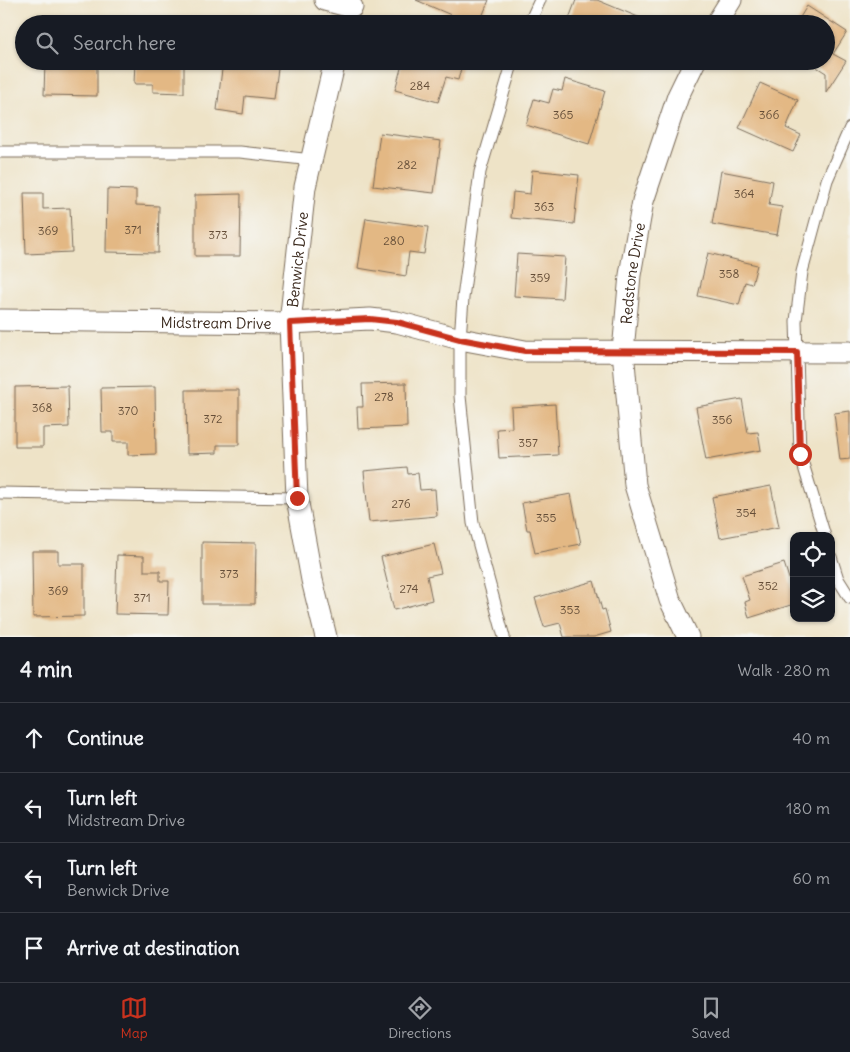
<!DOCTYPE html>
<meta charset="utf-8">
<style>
body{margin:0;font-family:Delius,sans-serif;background:#20242c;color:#f1f3f6}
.controls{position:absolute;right:15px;bottom:15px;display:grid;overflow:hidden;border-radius:10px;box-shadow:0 1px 4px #0004}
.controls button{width:45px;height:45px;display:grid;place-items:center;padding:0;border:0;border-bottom:1px solid #363941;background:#171b24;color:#f1f3f6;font:25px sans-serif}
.stop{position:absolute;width:15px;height:15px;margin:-11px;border:4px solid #c8321e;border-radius:50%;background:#fff}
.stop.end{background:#c8321e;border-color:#fff;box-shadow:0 1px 5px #0008}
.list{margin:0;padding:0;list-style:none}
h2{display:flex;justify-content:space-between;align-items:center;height:65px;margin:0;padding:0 20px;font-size:21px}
h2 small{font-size:16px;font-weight:400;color:#9ea1a6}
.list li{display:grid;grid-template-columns:32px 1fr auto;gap:15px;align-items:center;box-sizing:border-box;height:70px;padding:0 20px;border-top:1px solid #363941}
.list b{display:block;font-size:19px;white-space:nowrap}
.list p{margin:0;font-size:16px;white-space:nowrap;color:#9ea1a6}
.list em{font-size:16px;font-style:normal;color:#9ea1a6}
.icon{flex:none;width:28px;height:28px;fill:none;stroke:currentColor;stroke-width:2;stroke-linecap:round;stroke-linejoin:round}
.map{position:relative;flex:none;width:850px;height:637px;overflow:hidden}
.search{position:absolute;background:#171b24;box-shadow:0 1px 4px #0004;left:15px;right:15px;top:15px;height:55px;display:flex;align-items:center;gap:12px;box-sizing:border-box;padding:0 18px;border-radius:28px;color:#9ea1a6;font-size:19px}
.sheet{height:345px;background:#171b24}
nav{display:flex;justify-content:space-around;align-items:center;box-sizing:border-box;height:70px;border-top:1px solid #363941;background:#171b24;font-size:14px;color:#9ea1a6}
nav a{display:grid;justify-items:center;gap:2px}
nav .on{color:#c8321e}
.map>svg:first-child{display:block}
.building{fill:#e3b884}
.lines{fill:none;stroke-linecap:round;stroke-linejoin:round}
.lane-casing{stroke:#7a6b59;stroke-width:13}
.street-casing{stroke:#7a6b59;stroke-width:23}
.lane{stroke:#fff;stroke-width:11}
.street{stroke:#fff;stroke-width:21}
.route{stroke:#c8321e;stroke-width:6}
.labels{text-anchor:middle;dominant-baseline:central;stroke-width:5;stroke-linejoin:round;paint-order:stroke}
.number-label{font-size:12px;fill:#654e38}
.street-label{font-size:15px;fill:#3b2a1e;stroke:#f6f6f2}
</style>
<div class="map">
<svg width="850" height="637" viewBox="0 0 850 637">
<rect width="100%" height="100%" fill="#f6f6f2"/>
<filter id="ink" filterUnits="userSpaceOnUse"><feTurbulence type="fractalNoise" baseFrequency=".02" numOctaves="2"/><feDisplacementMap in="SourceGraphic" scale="10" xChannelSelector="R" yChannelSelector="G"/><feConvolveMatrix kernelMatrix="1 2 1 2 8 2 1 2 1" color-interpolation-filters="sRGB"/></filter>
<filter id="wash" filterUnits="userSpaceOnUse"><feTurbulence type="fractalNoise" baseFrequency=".0096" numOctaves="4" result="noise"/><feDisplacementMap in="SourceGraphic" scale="20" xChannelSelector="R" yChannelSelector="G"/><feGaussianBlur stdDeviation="1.12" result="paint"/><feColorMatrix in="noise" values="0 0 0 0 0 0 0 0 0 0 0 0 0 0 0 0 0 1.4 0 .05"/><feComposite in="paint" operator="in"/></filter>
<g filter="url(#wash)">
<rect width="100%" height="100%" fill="#eee3c7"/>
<g id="blocks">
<path class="building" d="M416 0H489L479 24H472Z
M576 0H597L655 24H567Z
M807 6 847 32 833 54 846 61 826 92V73L807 61H826V24H796Z
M45 61H97V96L44 95Z
M135 61 184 62V93L153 92V84H134Z
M223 61H279L274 99 245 96 243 114 217 110Z
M403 61H463L458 80 446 77 438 102 395 90Z
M565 79 605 91 589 144 526 125 534 99 549 103 553 89 562 91Z
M760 83 798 100 786 128 801 135 793 152 739 128Z
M380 133 441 141 434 193 373 186Z
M532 170 579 175 574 224 511 218 513 192 530 194Z
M721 171 773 181 769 205 782 207 777 235 712 224Z
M107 189 136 190V205L159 206 158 253 106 252Z
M24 193H43V209L70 208 72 252 26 254Z
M241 194 240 256H195V195Z
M366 218 428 227 424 254 409 252 406 276 358 268Z
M708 253 757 265 752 284 745 282 739 305 698 296Z
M517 254 565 257 562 299 514 296Z
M406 383 407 427 358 429 357 407H363L362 384Z
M68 386 69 427 43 428V447H15V387Z
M155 387 156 454 128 455V442H113V432H102L101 388Z
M186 390H239V445H217V453L187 454Z
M742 399 748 433 758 432 761 450 706 460 696 407Z
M555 404 558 455 499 458 497 429 512 428 511 407Z
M850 411V459L840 460 834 413Z
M407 467 408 474 418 473 420 490 435 489 437 516 369 522 364 471Z
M771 486 779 527 720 538 712 497Z
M571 494 581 544 535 553 530 530H527L522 503Z
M202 542 256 543 255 604H202Z
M434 544 441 573 427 576 432 600 394 610 381 557Z
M32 551H58V564H84V616L33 617Z
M117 555 144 556V571H160V581H169L168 615 115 614Z
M784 563 794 594V604L749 618 745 602 750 600 742 576Z
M594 581 602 610 605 609 611 632 594 637H564L560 623 544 627 535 598Z"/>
</g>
</g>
<g filter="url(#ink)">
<use href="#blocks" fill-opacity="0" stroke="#7a6b59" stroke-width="1"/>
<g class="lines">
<g class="lane-casing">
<path id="lane" d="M529 24 540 0
M0 152H240L312 160
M0 493 297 498
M825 536 800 454 796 321 802 272 827 180 850 128
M831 557 838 579 850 598
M504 637 473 523 460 396V339L463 298 480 172 513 61"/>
</g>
<g class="street-casing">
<g id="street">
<path d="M325 0 352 7"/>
<path d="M716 24 731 0"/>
<path id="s1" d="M0 320 290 323 370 319 397 322 460 339 525 351 850 352"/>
<path id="s2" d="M326 637 312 580 297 498 290 323 305 187 335 61"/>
<path id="s3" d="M688 637 670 600 635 485 623 351 630 275 643 201 678 96 695 61"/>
</g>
</g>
<use href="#lane" class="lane"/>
<use href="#street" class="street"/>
</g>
</g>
<g class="lines" filter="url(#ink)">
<path class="route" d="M297 498 290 323 370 319 397 322 460 339 525 351 797 352 800 454"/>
</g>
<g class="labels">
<g class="number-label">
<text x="420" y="85">284</text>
<text x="563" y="114">365</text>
<text x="769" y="114">366</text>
<text x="407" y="164">282</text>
<text x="744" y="193">364</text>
<text x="544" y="206">363</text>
<text x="133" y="229">371</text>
<text x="48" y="230">369</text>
<text x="218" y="234">373</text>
<text x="394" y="240">280</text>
<text x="729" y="273">358</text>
<text x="540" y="277">359</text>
<text x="384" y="396">278</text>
<text x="42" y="407">368</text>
<text x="128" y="410">370</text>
<text x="213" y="418">372</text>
<text x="722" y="419">356</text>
<text x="528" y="442">357</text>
<text x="401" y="503">276</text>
<text x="746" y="512">354</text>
<text x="546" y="517">355</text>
<text x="229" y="573">373</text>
<text x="768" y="585">352</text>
<text x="409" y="588">274</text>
<text x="58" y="590">369</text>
<text x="142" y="597">371</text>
<text x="570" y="609">353</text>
</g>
<g class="street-label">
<text stroke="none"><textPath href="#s2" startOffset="381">Benwick Drive</textPath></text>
<text stroke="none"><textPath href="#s3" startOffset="374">Redstone Drive</textPath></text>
<text stroke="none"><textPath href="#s1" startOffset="216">Midstream Drive</textPath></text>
</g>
</g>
</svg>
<div class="controls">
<button><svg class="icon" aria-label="locate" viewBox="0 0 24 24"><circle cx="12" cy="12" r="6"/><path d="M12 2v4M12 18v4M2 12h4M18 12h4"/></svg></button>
<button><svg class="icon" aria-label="layers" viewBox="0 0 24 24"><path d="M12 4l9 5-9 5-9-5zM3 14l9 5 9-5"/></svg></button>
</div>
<div class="stop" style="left:800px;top:454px"></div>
<div class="stop end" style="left:297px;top:498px"></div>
<div class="search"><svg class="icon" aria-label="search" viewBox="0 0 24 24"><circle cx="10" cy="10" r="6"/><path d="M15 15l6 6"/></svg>Search here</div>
</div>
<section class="sheet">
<h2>4 min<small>Walk · 280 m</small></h2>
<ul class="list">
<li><svg class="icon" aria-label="ahead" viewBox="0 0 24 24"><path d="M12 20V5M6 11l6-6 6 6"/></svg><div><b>Continue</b></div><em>40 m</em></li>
<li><svg class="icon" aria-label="left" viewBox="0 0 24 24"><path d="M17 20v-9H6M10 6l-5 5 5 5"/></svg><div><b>Turn left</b><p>Midstream Drive</p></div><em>180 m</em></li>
<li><svg class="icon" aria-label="left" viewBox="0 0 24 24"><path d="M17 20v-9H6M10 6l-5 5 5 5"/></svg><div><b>Turn left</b><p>Benwick Drive</p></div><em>60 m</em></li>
<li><svg class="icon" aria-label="arrive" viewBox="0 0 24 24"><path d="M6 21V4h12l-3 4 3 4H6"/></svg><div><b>Arrive at destination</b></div></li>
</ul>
</section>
<nav>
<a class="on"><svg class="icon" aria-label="map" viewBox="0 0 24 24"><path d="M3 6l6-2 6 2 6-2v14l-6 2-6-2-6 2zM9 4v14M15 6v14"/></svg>Map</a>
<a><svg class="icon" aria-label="directions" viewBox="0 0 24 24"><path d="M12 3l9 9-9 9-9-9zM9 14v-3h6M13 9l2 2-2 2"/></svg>Directions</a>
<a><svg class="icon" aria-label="saved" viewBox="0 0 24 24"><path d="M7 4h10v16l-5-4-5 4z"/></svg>Saved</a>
</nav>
